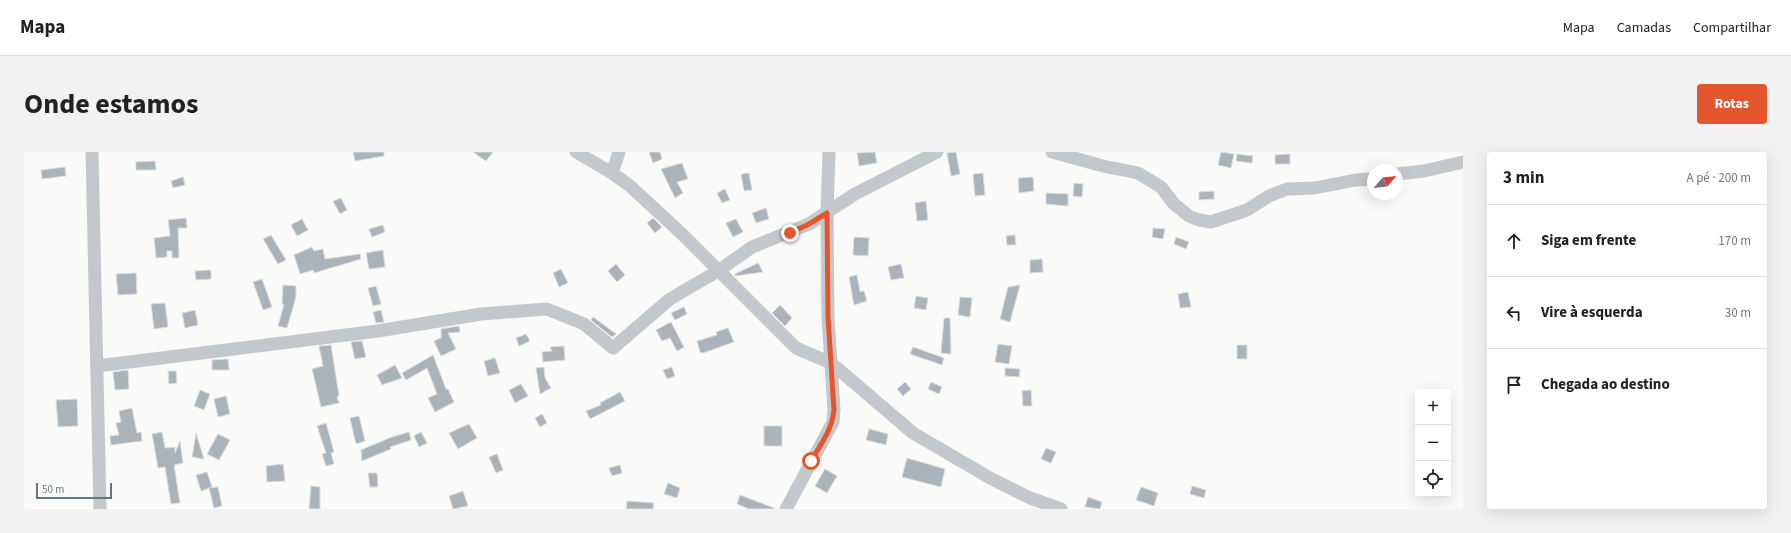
<!DOCTYPE html>
<html lang="pt">
<meta charset="utf-8">
<style>
body{margin:0;font-family:"Source Sans 3",sans-serif;background:#f2f2f2;color:#202124}
.controls{position:absolute;right:12px;bottom:12px;display:grid;overflow:hidden;border-radius:4px;box-shadow:0 4px 16px #0002}
.controls button{width:36px;height:36px;display:grid;place-items:center;padding:0;border:0;border-bottom:1px solid #e0e0e0;background:#fff;color:#202124;font:20px sans-serif}
.compass{position:absolute;left:1343px;top:12px;width:36px;height:36px;border-radius:50%;background:#fff;box-shadow:0 4px 16px #0002;rotate:62deg}
.scale{position:absolute;left:12px;bottom:10px;width:76px;box-sizing:border-box;padding-left:4px;border:2px solid #657683;border-top:0;font-size:11px;line-height:14px;white-space:nowrap;color:#657683;-webkit-text-stroke:3px #fff;paint-order:stroke}
.stop{position:absolute;width:12px;height:12px;margin:-9px;border:3px solid #e4572e;border-radius:50%;background:#fff}
.stop.end{background:#e4572e;border-color:#fff;box-shadow:0 1px 4px #0008}
.list{margin:0;padding:0;list-style:none}
h2{display:flex;justify-content:space-between;align-items:center;height:52px;margin:0;padding:0 16px;font-size:17px}
h2 small{font-size:13px;font-weight:400;color:#757577}
.list li{display:grid;grid-template-columns:26px 1fr auto;gap:12px;align-items:center;box-sizing:border-box;height:72px;padding:0 16px;border-top:1px solid #e0e0e0}
.list b{display:block;font-size:15px;white-space:nowrap}
.list em{font-size:13px;font-style:normal;color:#757577}
.icon{flex:none;width:22px;height:22px;fill:none;stroke:currentColor;stroke-width:2;stroke-linecap:round;stroke-linejoin:round}
.map{position:relative;flex:none;width:1439px;height:357px;overflow:hidden;border-radius:4px}
header{display:flex;align-items:center;gap:24px;box-sizing:border-box;height:56px;padding:0 20px;background:#fff;border-bottom:1px solid #e0e0e0}
header strong{font-size:19px}
nav{display:flex;gap:22px;margin-inline-start:auto;font-size:14px}
.intro{display:flex;align-items:center;justify-content:space-between;box-sizing:border-box;height:96px;padding:0 24px}
h1{margin:0;font-size:28px}
.button{padding:10px 18px;border-radius:4px;background:#e4572e;color:#fff;font-size:14px;font-weight:700}
main{display:flex;gap:24px;padding:0 24px}
aside{flex:1;background:#fff;border-radius:4px;box-shadow:0 4px 16px #0002}
.map>svg:first-child{display:block}
.building{fill:#aab3b9;stroke:#dcdcda}
.lines{fill:none;stroke-linecap:round;stroke-linejoin:round}
.minor{stroke:#c3c8cc;stroke-width:13}
.route{stroke:#e4572e;stroke-width:5}
</style>
<header>
<strong>Mapa</strong>
<nav><a>Mapa</a><a>Camadas</a><a>Compartilhar</a></nav>
</header>
<div class="intro"><h1>Onde estamos</h1><a class="button">Rotas</a></div>
<main>
<div class="map">
<svg width="1439" height="357" viewBox="0 0 1439 357">
<rect width="100%" height="100%" fill="#fafaf8"/>
<path class="building" d="M329 0H360V4L331 9Z
M449 0H469L462 9Z
M625 0H636L638 7 629 11Z
M851 0 853 11 835 14 833 1Z
M932 0 936 22 927 24 923 1Z
M1197 0 1210 2 1207 16 1194 13Z
M1213 2 1229 4 1228 11 1212 9Z
M1266 2V12H1251V3Z
M131 9 132 18H112V10Z
M658 11 664 27 653 30 659 41 651 46 637 17Z
M41 15 42 24 18 27 17 18Z
M725 21 728 38 720 39 717 22Z
M959 21 961 43 951 44 949 22Z
M159 25 161 33 149 36 147 29Z
M1009 25 1010 39 995 41 994 26Z
M1050 31 1059 32 1058 45 1049 44Z
M701 37 706 48 698 51 693 41Z
M1190 39V47L1175 48V40Z
M1022 41 1044 42V54L1022 52Z
M317 46 323 58 316 62 309 49Z
M902 49 904 68 893 69 891 51Z
M742 56 745 67 732 71 728 61Z
M162 66 163 76H154L155 106H148V99H143V105L132 106 130 86 146 84 144 68Z
M629 66 638 75 631 81 623 71Z
M278 67 284 78 273 84 267 73Z
M712 67 719 80 709 85 702 71Z
M359 73 361 80 348 85 345 77Z
M1129 76 1141 77 1139 87 1128 85Z
M247 83 262 108 254 112 239 87Z
M991 83 992 93H983L982 84Z
M830 85 845 86 844 104 829 103Z
M1152 85 1165 90 1162 97 1150 92Z
M288 95 290 99 299 97 301 107 336 102 337 107 290 121 289 118 276 122 270 103Z
M359 98 361 115 345 117 342 101Z
M1018 107 1019 120 1006 121V108Z
M734 111 739 120 711 124V122Z
M592 112 601 123 593 130 584 119Z
M877 112 880 126 867 128 864 115Z
M537 117 544 131 535 135 529 121Z
M187 118V127L172 128 171 119Z
M112 121 113 142 94 143 92 122Z
M833 123 836 140 840 139 843 149 830 153 825 125Z
M238 127 248 155 239 158 229 130Z
M259 133 272 134V145L263 176 254 174 260 152 258 153Z
M996 133 986 170 976 167 984 135Z
M352 134 357 152 349 154 344 136Z
M1164 140 1167 155 1156 156 1154 142Z
M892 144 904 146 902 158 890 156Z
M936 145 948 146 946 165 934 163Z
M141 151 144 175 130 177 127 152Z
M756 153 768 166 761 174 748 161Z
M660 155 663 162 651 168 647 161Z
M171 158 174 173 161 176 158 161Z
M357 158 360 170 352 171 349 160Z
M569 165 592 182 588 185 567 168Z
M920 166H926L927 202 917 201Z
M647 170 660 195 653 199 646 186 638 189 632 178Z
M435 174 436 180 424 181 432 197 417 204 410 189 417 186V177Z
M704 176 710 190 679 201 676 200 673 189 693 183 692 180Z
M502 182 506 189 495 194 492 186Z
M338 189 342 205 331 207 327 190Z
M974 192 988 194 985 212 971 210Z
M307 193 315 244 313 245 315 251 297 255 288 217 299 214 295 194Z
M1213 193H1223V207H1213Z
M540 194 541 208 519 210 518 200 528 199 526 195Z
M889 195 920 206 918 213 886 202Z
M409 203 422 237H424L430 250 411 260 404 246 413 242 403 216 382 228 378 221Z
M471 206 476 221 464 224 460 209Z
M204 207 205 218H188V208Z
M371 213 378 226 358 233 353 223Z
M520 215 521 226 527 236 516 242 512 216Z
M648 215 651 224 643 227 639 218Z
M981 216 996 217 995 225 981 224Z
M104 218 105 237 91 238 89 220Z
M144 219H152L153 231 145 232Z
M881 230 887 237 879 244 873 237Z
M907 230 918 235 915 242 904 237Z
M497 232 504 244 491 251 485 238Z
M176 238 186 242 180 258 170 254Z
M1007 238 1008 254H999L998 239Z
M596 240 601 249 566 267 562 259 577 253 576 251Z
M202 244 206 262 194 265 190 247Z
M53 247 54 274 34 275 32 248Z
M108 256 113 281 117 280 118 289 87 293 86 284 95 283 92 271 97 270 95 259Z
M518 262 523 271 516 275 511 266Z
M335 264 341 289 332 292 326 266Z
M302 271 310 300 307 301 310 312 302 314 298 302 302 301 293 274Z
M445 272 453 286 434 297 425 281Z
M740 274H758V294H740Z
M845 277 864 282 862 293 842 288Z
M138 280 141 296 151 295V301L156 289 159 311 150 313 156 351 147 352 141 315 134 316 128 282Z
M385 280 387 288 366 295 367 297 338 309 337 298 368 285Z
M397 280 403 291 395 295 390 284Z
M172 281 180 307 168 305Z
M194 282 206 288 195 308 183 302Z
M1022 296 1032 300 1027 311 1017 307Z
M473 302 479 318 472 321 465 305Z
M883 306 921 317 917 335 878 325Z
M259 312 261 329 243 330 242 314Z
M596 313 598 321 588 324 585 316Z
M801 317 813 324 803 341 791 334Z
M183 320 188 335 177 339 172 323Z
M344 321H353L354 335H346Z
M644 331 656 336 653 346 640 342Z
M287 334 296 335V357H285Z
M1168 334 1182 338 1180 346 1166 342Z
M194 335 198 354 190 356 185 336Z
M1117 335 1134 341 1130 354 1112 348Z
M439 339 444 354 429 357 425 344Z
M716 343 750 356V357H725L713 352Z
M1064 345 1078 350 1076 357 1061 355Z
M603 349 630 351 629 357H602Z"/>
<g class="lines">
<path class="minor" d="M68 0 76 357
M552 0 588 21
M595 0 588 21 606 34 658 82 772 196 807 211 889 281 966 326 1006 346 1037 357
M1028 0 1079 14 1114 21 1137 35 1150 52 1165 64 1175 68 1187 70 1223 58 1245 44 1263 37 1291 36 1331 28 1349 27
M1373 22 1400 19 1439 10
M73 214 354 179 457 162 523 157 560 172 589 196 646 147 694 119 728 95 785 72 831 42 913 0
M762 357 809 270 810 258 804 165 803 61 805 0"/>
</g>
<g class="lines">
<path class="route" d="M766 81 785 72 803 61 804 165 810 258C808 278 797 292 787 309"/>
</g>
</svg>
<div class="controls">
<button>+</button>
<button>−</button>
<button><svg class="icon" aria-label="locate" viewBox="0 0 24 24"><circle cx="12" cy="12" r="6"/><path d="M12 2v4M12 18v4M2 12h4M18 12h4"/></svg></button>
</div>
<svg class="compass" viewBox="-18 -18 36 36"><path d="M0-13l5 13h-10z" fill="#e53935"/><path d="M0 13l5-13h-10z" fill="#757577"/></svg>
<div class="scale">50 m</div>
<div class="stop" style="left:787px;top:309px"></div>
<div class="stop end" style="left:766px;top:81px"></div>
</div>
<aside>
<h2>3 min<small>A pé · 200 m</small></h2>
<ul class="list">
<li><svg class="icon" aria-label="ahead" viewBox="0 0 24 24"><path d="M12 20V5M6 11l6-6 6 6"/></svg><div><b>Siga em frente</b></div><em>170 m</em></li>
<li><svg class="icon" aria-label="left" viewBox="0 0 24 24"><path d="M17 20v-9H6M10 6l-5 5 5 5"/></svg><div><b>Vire à esquerda</b></div><em>30 m</em></li>
<li><svg class="icon" aria-label="arrive" viewBox="0 0 24 24"><path d="M6 21V4h12l-3 4 3 4H6"/></svg><div><b>Chegada ao destino</b></div></li>
</ul>
</aside>
</main>
